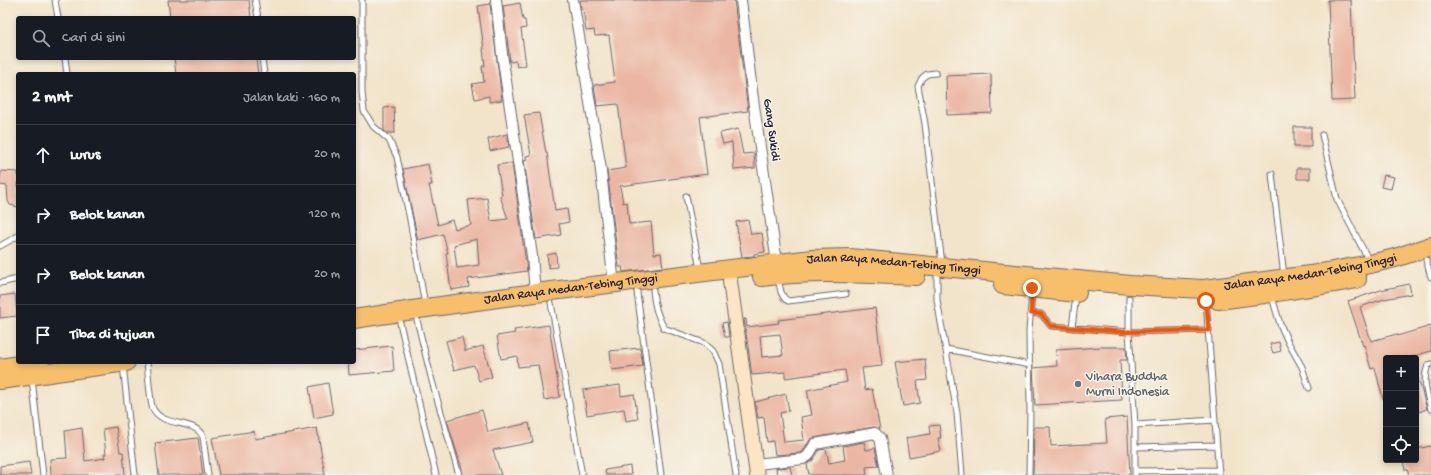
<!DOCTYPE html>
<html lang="id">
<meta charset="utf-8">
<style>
body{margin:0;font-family:"Gochi Hand",sans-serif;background:#20242c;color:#f1f3f6}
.controls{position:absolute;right:12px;bottom:12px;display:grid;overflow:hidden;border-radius:4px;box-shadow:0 2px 6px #0003}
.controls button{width:36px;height:36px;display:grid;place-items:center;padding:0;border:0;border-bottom:1px solid #363941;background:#171b24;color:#f1f3f6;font:20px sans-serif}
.stop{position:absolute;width:12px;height:12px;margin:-9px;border:3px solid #ea580c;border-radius:50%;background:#fff}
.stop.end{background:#ea580c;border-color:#fff;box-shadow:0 1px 4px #0008}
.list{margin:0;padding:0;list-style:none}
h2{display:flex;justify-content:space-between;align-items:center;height:52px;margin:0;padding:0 16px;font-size:17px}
h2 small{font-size:13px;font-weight:400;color:#9ea1a6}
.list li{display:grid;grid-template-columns:26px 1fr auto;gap:12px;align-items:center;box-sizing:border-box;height:60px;padding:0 16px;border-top:1px solid #363941}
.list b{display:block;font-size:15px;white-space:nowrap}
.list em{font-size:13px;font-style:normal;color:#9ea1a6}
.icon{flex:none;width:22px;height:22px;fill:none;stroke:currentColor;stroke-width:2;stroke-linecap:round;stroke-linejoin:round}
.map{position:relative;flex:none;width:1431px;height:475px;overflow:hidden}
.search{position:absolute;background:#171b24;box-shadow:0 2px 6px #0003;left:16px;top:16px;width:340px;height:44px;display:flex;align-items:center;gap:10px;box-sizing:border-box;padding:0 14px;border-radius:4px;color:#9ea1a6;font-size:15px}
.panel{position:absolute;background:#171b24;box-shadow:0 2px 6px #0003;left:16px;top:72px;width:340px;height:292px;border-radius:4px}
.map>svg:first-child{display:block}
.building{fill:#ebb6a3;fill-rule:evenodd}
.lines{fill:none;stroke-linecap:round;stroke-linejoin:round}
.lane-casing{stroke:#6b666d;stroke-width:7}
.street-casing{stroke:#6b666d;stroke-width:12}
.secondary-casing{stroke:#6b666d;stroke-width:16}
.highway-casing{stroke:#6b666d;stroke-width:20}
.lane{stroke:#fff;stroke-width:5}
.street{stroke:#fff;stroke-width:10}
.secondary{stroke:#fce5c4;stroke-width:14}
.highway{stroke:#f7bf6c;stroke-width:18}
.route{stroke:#ea580c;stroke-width:5}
.worship-dot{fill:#6b7280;stroke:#f7f3e8;stroke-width:1.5}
.labels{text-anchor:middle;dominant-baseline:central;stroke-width:3;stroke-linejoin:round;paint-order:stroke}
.street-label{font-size:13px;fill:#22223b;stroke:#f7f3e8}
.worship-label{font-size:13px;fill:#5b616d;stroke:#f7f3e8;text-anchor:start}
</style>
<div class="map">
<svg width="1431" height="475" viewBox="0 0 1431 475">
<rect width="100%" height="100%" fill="#f7f3e8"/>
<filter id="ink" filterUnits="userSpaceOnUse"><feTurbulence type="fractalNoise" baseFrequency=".025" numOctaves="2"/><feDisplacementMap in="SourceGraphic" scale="8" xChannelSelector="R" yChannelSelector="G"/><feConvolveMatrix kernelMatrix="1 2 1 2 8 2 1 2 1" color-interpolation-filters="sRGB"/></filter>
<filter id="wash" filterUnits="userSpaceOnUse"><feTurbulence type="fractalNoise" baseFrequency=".012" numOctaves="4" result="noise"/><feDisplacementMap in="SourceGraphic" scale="16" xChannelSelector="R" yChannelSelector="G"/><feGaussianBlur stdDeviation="0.9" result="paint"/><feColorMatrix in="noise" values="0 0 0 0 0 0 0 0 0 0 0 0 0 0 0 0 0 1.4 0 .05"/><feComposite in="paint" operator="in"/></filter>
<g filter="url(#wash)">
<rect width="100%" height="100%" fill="#f2e4ca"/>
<g id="blocks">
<path class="building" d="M168 0H249L251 18H170Z
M580 0H734L748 111 700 117 707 174 620 186 623 203 627 202 629 224 651 222 654 254 661 253 663 267 623 272 622 267H619L607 171 626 168 618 104 597 106 594 85 615 82 609 35 595 36 594 30 586 31 583 8 581 9Z
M1328 0H1351L1355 100 1332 101Z
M520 3 523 20H525L526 28 521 29 526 65 517 67 516 61 510 62 503 6Z
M490 4 502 100 489 102V96L475 99 472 84 484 82 482 66H485L483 49H484L478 6Z
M174 58H256L258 74H176Z
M991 74 992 113 947 115 946 76Z
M394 107 395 133H387L384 131V108Z
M539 113 546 153H547L555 211 567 209 569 222 559 224 561 235 536 239 524 161 527 160 526 156 531 155 524 115Z
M1294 127H1311V147H1294Z
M738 129 743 154 754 153 755 168 734 170 732 142 723 144 720 133Z
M507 134 509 147 490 151 488 139Z
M512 163 527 271 468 279 469 287 451 290 446 253H448L443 234 418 240 403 169 428 164 432 185H429L438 225 452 220 455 229 471 225 468 200 487 198 491 221 508 219 500 196 502 195 497 165ZM477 239 479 265 457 268 454 245Z
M1297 168H1310V179H1297Z
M1 171 18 172V207L10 205 8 201 7 186 0 185Z
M1384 175 1394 177 1391 189 1381 187Z
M748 220 751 234 762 233 765 252 754 254V256L742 257 736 222Z
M556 253 557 267 549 268 547 255Z
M1409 284 1411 294 1384 299 1360 307 1371 341 1397 334V336L1431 326V351L1408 358H1386V398L1383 399 1375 368 1371 369 1364 345 1363 346 1348 301 1381 290Z
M15 294 17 316 0 318V296Z
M875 308 882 366 862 368 865 390 872 389 880 429 874 427 814 438 810 440 803 451 801 453 775 455 773 441 767 442 764 417 758 418 755 402 786 394 789 411 780 413 784 442 804 440 801 417 812 415 807 390 847 382 845 370 785 378V372L752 375 744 319H746L747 327 779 323 778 320ZM780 334 783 355 762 357 760 336Z
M727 322 729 337H725L722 323Z
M549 325 560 397 544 400 538 365 518 367 517 356 501 359 497 336 515 333 514 330Z
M462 337 465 351 483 346 492 377 479 381 474 365 454 370 446 341Z
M1279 342 1281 351 1273 353 1270 344Z
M392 346 394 371 349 375 348 362H354V350Z
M1102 347H1126L1127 360H1120L1122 400 1035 405 1033 368 1057 366 1056 350Z
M640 348 643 366 612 370 610 351Z
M925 359 927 380 917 381 920 403 903 406 895 362Z
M1416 378H1418L1427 409 1416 413Z
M328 383 333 414 314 418 309 387Z
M620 385 621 396 634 394 638 419 626 421 624 409 587 415 583 390Z
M482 410 488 432 529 423 533 442 493 450 501 475H464L451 434 447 420Z
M1127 417 1130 475H1033L1034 427H1050L1051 446 1107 443 1105 419Z
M939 425 941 438H938L941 451 909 457 906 438 930 434 929 426Z
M116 427 120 452H123L125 475H51L50 459 67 458 65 431 82 428 85 461 105 458 104 454H106L103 429Z
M317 428 325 475H219L212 438 254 431 255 439Z
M198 438 203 475H159L155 443Z
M864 442 866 450 875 448 879 466 866 467 867 475H809L807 464 813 460 819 450 826 449 829 463 845 460 843 446Z
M1431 446V475H1409L1407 469 1405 470 1403 460H1416V449Z
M29 462 31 475H0V466Z
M630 466 631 475H606L605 470Z
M790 467 792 475H777L776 468Z"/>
</g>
</g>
<g filter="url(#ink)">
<use href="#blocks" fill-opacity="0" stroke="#6b666d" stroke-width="1"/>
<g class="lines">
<g class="lane-casing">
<path id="lane" d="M55 0 58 18
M255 0 258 18
M362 0V92L364 111 373 126 389 140 397 157 410 220 425 305
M65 58 67 74
M262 58 264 74
M936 73 927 74 922 78 918 86 925 124 942 264
M1322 135 1337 199 1369 261
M1272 174 1284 276
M686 196 700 269
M0 246 18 236
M1426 260 1431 277
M937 277V300L957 413 962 475
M778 278C780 286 780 297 788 301L846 294
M0 283 18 279
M653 290C654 304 657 316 664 328L704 343 713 351 719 364 736 475
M637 292 661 475
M1272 297 1280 324 1288 342 1302 367 1309 388
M1129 298V332L1209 330
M1206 301 1219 475
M551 303 582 475
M1031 313 1041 314 1051 326 1129 332 1135 425V475
M417 320 432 381 459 475
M400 323 436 475
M1072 328 1076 295
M946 349 1030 365
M147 362C148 370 150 404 153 409 165 429 195 418 203 437L208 475
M1431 364 1428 365C1422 380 1427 395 1431 409
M123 365 135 475
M32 379 43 475
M1135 425 1215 420
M1135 447 1217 445
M1135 471 1219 470
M1029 475 1030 409 1029 331 1032 292"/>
</g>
<g class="street-casing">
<path id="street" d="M496 0 502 54 532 256 535 293
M573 0 600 163 614 284
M741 0 753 99 777 263
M756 464 803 459 808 456 815 444 875 433 880 438 887 475"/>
</g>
<g class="secondary-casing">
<path id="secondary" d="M730 281 757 475"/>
</g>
<g class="highway-casing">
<g id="highway">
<path d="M762 277C813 270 864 274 916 276"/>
<path d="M1003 285 1077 293"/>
<path d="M1218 300C1265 294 1311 288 1357 279"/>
<path id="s1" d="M354 319 426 308 535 293 812 259 849 258 1130 285 1204 289 1310 275 1370 264 1395 258 1431 246"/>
<path d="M0 368 40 362"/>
<path d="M0 380 126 362"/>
</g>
</g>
<use href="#lane" class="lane"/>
<use href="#street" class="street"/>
<use href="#secondary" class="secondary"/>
<use href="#highway" class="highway"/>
</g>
</g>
<g class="lines" filter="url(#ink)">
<path class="route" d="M1032 288 1031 313 1041 314 1051 326 1122 332 1209 330 1206 301"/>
</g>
<circle class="worship-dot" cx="1078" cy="384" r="4"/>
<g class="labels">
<g class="street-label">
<text transform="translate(771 130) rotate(82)">Gang Sukidi</text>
<text stroke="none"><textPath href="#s1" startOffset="544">Jalan Raya Medan-Tebing Tinggi</textPath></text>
<text stroke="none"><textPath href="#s1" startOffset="963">Jalan Raya Medan-Tebing Tinggi</textPath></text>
<text stroke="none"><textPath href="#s1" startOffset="219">Jalan Raya Medan-Tebing Tinggi</textPath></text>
</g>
<g class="worship-label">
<text x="1086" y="377">Vihara Buddha<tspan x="1086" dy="15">Murni Indonesia</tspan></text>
</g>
</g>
</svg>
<div class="controls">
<button>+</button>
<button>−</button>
<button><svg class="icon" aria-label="locate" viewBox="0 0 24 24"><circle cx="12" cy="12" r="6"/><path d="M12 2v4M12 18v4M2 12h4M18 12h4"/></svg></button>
</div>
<div class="stop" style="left:1206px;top:301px"></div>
<div class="stop end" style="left:1032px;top:288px"></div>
<div class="search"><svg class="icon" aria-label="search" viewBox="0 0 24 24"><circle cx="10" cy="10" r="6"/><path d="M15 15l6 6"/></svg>Cari di sini</div>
<section class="panel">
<h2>2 mnt<small>Jalan kaki · 160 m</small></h2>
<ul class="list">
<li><svg class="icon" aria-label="ahead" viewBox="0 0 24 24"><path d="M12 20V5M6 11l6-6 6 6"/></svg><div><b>Lurus</b></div><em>20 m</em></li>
<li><svg class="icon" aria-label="right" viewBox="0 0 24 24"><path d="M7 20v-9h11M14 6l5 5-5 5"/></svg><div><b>Belok kanan</b></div><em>120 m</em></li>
<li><svg class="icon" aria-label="right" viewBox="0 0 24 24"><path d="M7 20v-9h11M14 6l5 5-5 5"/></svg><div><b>Belok kanan</b></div><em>20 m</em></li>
<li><svg class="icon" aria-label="arrive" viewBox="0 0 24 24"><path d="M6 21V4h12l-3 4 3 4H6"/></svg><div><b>Tiba di tujuan</b></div></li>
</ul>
</section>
</div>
